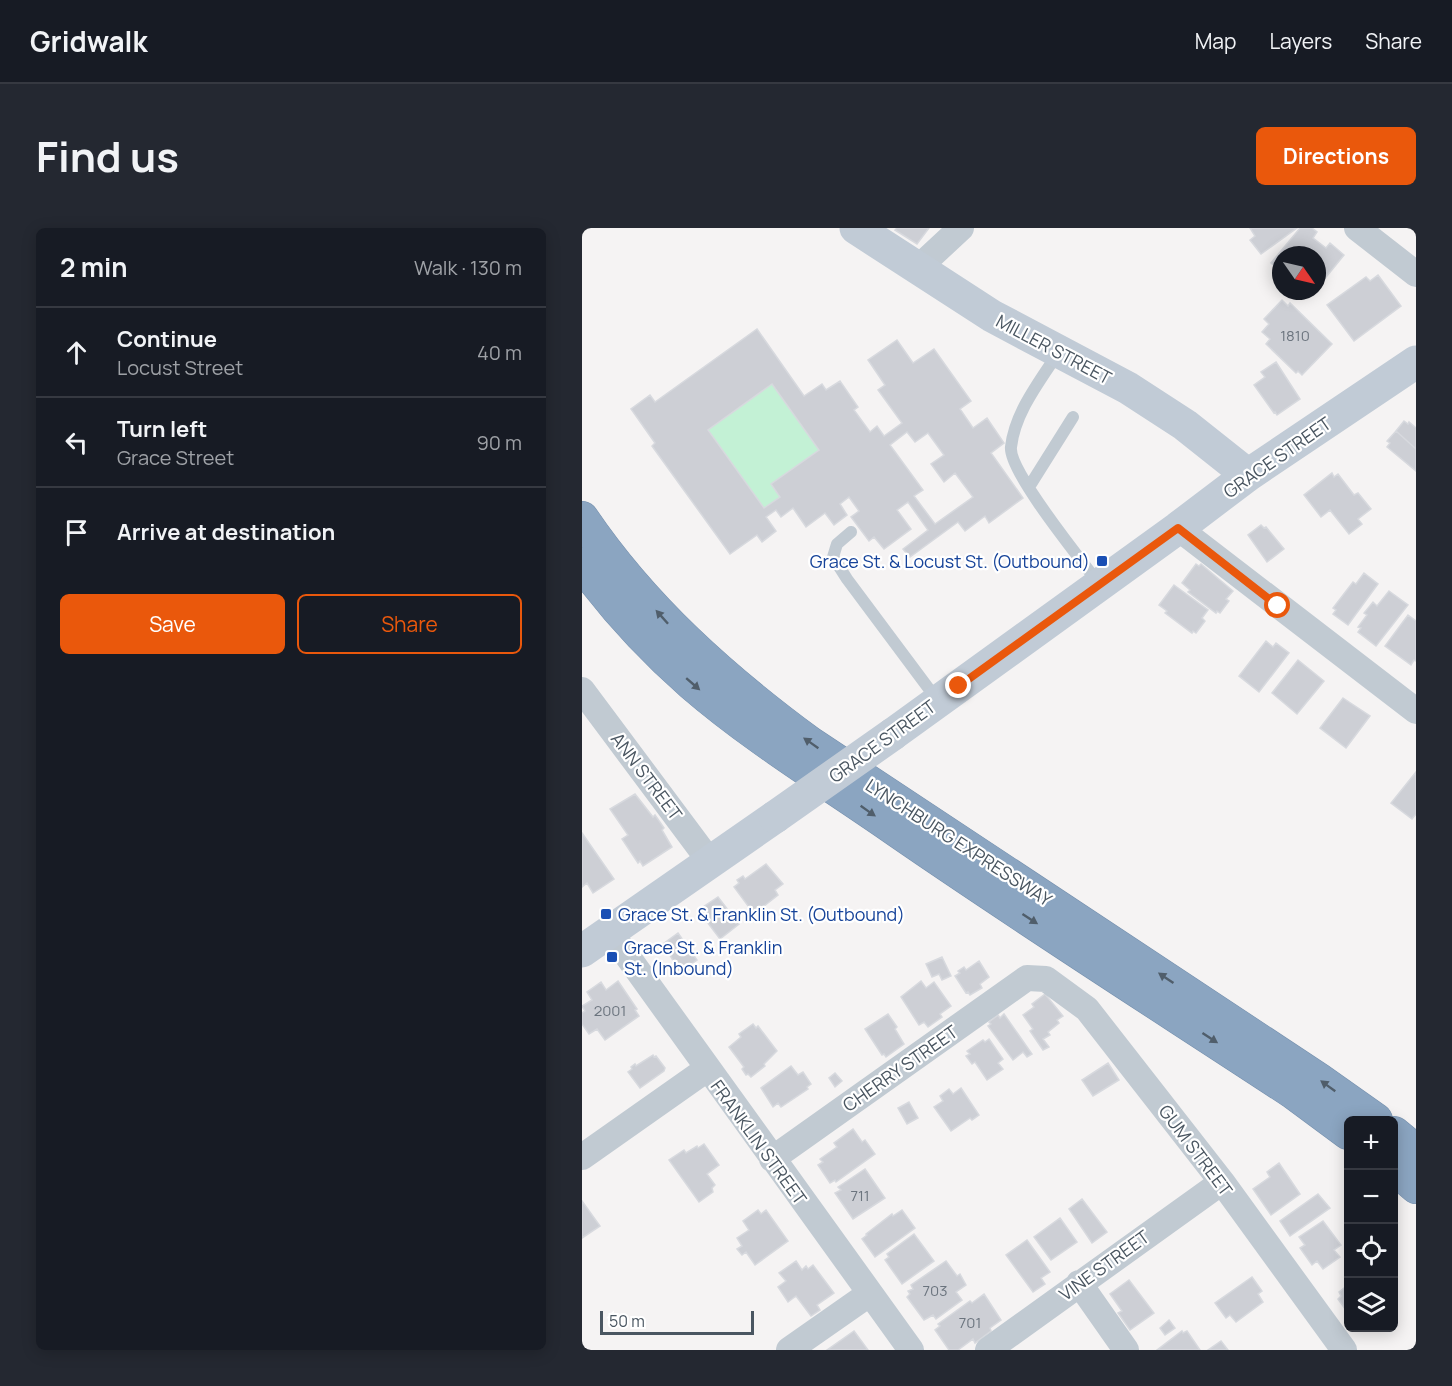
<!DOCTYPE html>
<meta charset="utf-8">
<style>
body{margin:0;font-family:Manrope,sans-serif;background:#242831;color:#f1f3f6}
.controls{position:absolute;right:18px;bottom:18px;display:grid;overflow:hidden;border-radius:9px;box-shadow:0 3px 15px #0003}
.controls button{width:54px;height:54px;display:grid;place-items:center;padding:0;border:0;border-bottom:2px solid #363941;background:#171b24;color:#f1f3f6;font:30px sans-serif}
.compass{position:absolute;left:690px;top:18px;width:54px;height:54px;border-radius:50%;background:#171b24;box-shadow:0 3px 15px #0003;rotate:124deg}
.scale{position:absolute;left:18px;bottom:15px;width:154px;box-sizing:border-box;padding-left:6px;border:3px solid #4a5661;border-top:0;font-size:16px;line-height:21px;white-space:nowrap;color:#4a5661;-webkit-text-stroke:4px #fff;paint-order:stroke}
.stop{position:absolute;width:18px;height:18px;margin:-14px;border:4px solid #ea580c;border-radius:50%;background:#fff}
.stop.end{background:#ea580c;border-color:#fff;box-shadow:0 2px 6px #0008}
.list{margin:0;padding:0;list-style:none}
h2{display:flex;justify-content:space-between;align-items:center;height:78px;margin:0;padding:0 24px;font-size:26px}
h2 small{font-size:20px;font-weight:400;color:#9ea1a6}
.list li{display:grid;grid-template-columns:39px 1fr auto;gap:18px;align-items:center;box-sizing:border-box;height:90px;padding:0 24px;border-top:2px solid #363941}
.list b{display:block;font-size:22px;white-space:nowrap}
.list p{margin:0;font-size:20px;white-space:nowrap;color:#9ea1a6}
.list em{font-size:20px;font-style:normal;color:#9ea1a6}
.actions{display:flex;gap:12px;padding:18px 24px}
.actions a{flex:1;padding:14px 0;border:2px solid #ea580c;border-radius:9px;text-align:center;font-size:21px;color:#ea580c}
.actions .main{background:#ea580c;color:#fff}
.icon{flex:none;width:33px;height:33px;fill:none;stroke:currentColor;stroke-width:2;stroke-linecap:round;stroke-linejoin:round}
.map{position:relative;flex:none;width:834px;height:1122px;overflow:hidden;border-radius:9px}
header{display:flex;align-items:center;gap:36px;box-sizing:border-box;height:84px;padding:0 30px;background:#171b24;border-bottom:2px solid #363941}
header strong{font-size:28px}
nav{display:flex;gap:33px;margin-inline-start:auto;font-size:21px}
.intro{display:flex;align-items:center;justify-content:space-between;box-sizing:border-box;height:144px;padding:0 36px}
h1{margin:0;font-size:42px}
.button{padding:15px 27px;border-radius:9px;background:#ea580c;color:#fff;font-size:21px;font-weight:700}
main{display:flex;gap:36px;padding:0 36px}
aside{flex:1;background:#171b24;border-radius:9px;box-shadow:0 3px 15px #0003}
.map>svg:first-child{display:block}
.green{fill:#c3f1d5}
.building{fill:#cdcfd5;stroke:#d7d9de;stroke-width:1.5;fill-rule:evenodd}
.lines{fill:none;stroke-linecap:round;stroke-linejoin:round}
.motorway-casing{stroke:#7690ad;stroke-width:34}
.service{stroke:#c1cad2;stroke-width:12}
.minor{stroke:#c1cad2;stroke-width:26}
.secondary{stroke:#c1cbd6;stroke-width:33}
.motorway{stroke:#8ba5c1;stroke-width:33}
.secondary-bridge{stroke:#c1cbd6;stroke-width:33}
.oneway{fill:#505e6b}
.route{stroke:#ea580c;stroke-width:8}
.transit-dot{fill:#1a4fb4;stroke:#fff;stroke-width:2}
.labels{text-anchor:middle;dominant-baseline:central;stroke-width:4.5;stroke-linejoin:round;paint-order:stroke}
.number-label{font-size:15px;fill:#6b747e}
.street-label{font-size:18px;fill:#4a5661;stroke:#fff}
.transit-label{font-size:18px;fill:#164399;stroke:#fff;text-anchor:start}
</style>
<header>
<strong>Gridwalk</strong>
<nav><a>Map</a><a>Layers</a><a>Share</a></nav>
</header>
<div class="intro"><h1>Find us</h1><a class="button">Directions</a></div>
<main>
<aside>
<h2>2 min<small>Walk · 130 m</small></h2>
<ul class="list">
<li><svg class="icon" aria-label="ahead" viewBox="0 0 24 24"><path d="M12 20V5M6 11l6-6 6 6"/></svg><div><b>Continue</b><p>Locust Street</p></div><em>40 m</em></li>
<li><svg class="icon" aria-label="left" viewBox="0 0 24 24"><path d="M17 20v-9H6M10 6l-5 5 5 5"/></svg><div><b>Turn left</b><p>Grace Street</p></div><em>90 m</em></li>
<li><svg class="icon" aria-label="arrive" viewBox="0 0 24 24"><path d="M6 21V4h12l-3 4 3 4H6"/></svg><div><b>Arrive at destination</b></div></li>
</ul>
<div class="actions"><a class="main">Save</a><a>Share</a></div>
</aside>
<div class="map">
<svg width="834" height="1122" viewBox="0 0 834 1122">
<rect width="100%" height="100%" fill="#f5f3f3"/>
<path class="green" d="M190 156 237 222 189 256 198 269 182 280 126 202Z"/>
<path class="building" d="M315 0H347L335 16 313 2Z
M668 0H715L679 26 668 12 673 8Z
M718 0H730L735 4 731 10 744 20 748 15 762 27 736 59 735 27H699V43L689 35Z
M796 47 819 78 772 113 745 77 784 49 788 53Z
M700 72 706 78 708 75 750 116 720 147 716 143 714 145 684 116 688 111 680 104 687 96 682 91Z
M175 101 222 168 240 156 244 162 258 153 276 179 272 182 288 204 295 198 302 208 320 195 296 162 303 157 286 132 315 112 331 135 352 121 389 173 378 181 391 200 405 190 422 215 409 225 441 270 407 295 403 288 383 303 376 294 328 329 321 321 346 302 326 274 315 282 329 301 302 321 292 309 287 313 269 289 277 283 267 269 258 276 265 287 252 297 243 285 224 299 211 280 199 289 194 282 184 289 194 303 180 314 175 307 148 326 70 218 73 215 49 181 68 167 73 174ZM190 156 237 222 189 256 198 269 182 280 126 202ZM325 204 333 214 346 205 362 227 349 236 362 254 373 245 391 269 353 296 332 268 341 262 308 217Z
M694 134 718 171 695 187 693 184 692 185 672 157 683 149 679 144Z
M822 193 826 196 827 194 834 200V221L814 203Z
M814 203 834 221V243L805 219 808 215 805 213Z
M750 245 752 249 756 246 772 267 776 265 789 281 776 291 780 296 767 306 748 282 739 289 722 267Z
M679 297 682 300 684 299 702 321 685 334 666 307Z
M614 336 617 338 619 336 651 363 644 371 647 373 638 385 635 383 634 385 606 364 608 362 600 355Z
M782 345 796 356 766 397 751 386 754 382 751 380 771 354 774 356Z
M592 357 626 382 620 390 623 393 614 405 611 403 610 405 583 385 585 383 577 377Z
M807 363 826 377 794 418 776 404 779 400 776 399 785 387 782 385 791 374 795 378Z
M826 387 834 393V433L832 432 829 437 803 418Z
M684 413 691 419 694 415 707 425 677 464 657 448Z
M716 432 742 453 715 486 690 465Z
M761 470 788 488 764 520 738 500Z
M834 544V586L830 591 809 575Z
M53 566 71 589 73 587 82 600 80 602 90 619 61 638 58 633 56 635 40 611 46 607 28 581Z
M0 605 32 651 11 665 5 655 0 659Z
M184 636 201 656 193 662 196 667 172 686 152 659 157 655 155 652 161 648 163 651Z
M136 669 157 696 138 711 122 690 123 688 118 681Z
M96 705 115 732 98 744 81 716Z
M360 729 369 748 360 752 357 746 350 749 344 736Z
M397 733 407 749 398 756 400 760 388 767 386 764 384 765 373 748 378 745 376 743 382 739 384 742Z
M36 753 55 781 53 782 57 788 23 812 15 801 7 806 0 796V785L3 783 0 778 10 772 5 764 19 754 24 762Z
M339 753 344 760 352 754 369 778 358 786 360 789 346 799 342 794 337 797 319 769Z
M463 766 481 788 475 792 477 795 466 804 468 807 461 811 467 819 461 822 448 803 451 801 441 787 452 779 450 776Z
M306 786 315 799 313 801 322 816 304 829 302 826 300 827 283 801Z
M422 786 450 826 445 829 441 824 431 832 406 798 409 796 407 794 416 787 418 790Z
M171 796 174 800 176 798 195 823 182 836 183 838 169 849 166 846 164 847 160 841 162 839 147 819 159 809 157 806Z
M407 811 421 831 416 835 421 841 405 852 393 834 390 836 384 828 388 826 385 823 401 812 403 814Z
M71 827 72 829 74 828 83 840 82 843 58 860 46 844 50 841 49 839 53 836 54 838Z
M526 835 537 852 511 868 500 852Z
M209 838 216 847 221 844 229 856 225 859 226 861 199 879 196 875 191 879 179 860Z
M253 845 260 853 253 859 247 850Z
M379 860 397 887 390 892 388 890 369 903 352 879 361 873 358 868 367 861 371 866Z
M327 874 336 890 325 896 316 880Z
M271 901 280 914 283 912 293 926 254 954 253 952 248 955 236 937 241 934 238 931 255 919 252 915Z
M122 916 137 937 125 946 133 957 130 960 131 964 117 974 87 932 102 922 104 925 115 918 116 920Z
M697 935 718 966 689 987 671 961 688 949 685 944Z
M283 941 303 970 271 991 253 965 259 962 256 959Z
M736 966 748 980 708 1008 698 993Z
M500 971 525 1004 510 1015 487 981Z
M0 973 18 998 0 1010Z
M176 982 179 986 184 982 206 1013 173 1037 164 1024 160 1027 155 1021 160 1018 155 1010 167 1002 161 993Z
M320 982 333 1000 293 1029 280 1011 285 1007 284 1006 310 986 311 988Z
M478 990 495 1014 469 1032 452 1009Z
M741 993 759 1017 752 1022 758 1029 741 1041 735 1033 730 1037 718 1020 723 1017 717 1009Z
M332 1006 352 1033 320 1056 303 1032 307 1029 305 1026Z
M445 1012 468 1044 459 1050 463 1056 451 1064 424 1027Z
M214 1033 220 1042 224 1038 226 1041 231 1037 252 1065 235 1077 238 1082 229 1088 214 1068 206 1074 196 1059 204 1053 197 1045Z
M364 1033 375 1048 378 1046 384 1057 374 1064 380 1072 354 1091 351 1087 342 1092 325 1069 328 1066 326 1063 331 1061 329 1057Z
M670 1049 680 1063 676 1066 681 1074 654 1094 648 1087 644 1090 633 1075Z
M547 1052 572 1085 548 1102 536 1085 540 1083 528 1066Z
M766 1057V1085L756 1071 759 1068 757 1064Z
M402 1066 419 1092 408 1100 409 1103 393 1115 391 1111 376 1122H367L353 1102 358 1098 356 1096 388 1073 390 1075Z
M587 1092 593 1100 583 1107 578 1100Z
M272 1103 286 1122H245Z
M600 1103 601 1105 605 1103 618 1122H575Z
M639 1113 646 1122H626Z"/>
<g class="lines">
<g class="motorway-casing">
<path id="motorway" d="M0 290C61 380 141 451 228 515L736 851 794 892
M0 336C32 380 69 420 110 456 169 507 237 549 301 593 436 687 575 775 712 865L766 905
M812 905 834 923
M812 940 834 959"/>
</g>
<path class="service" d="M476 125C458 153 433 184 429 219 426 243 500 333 518 357
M447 259 491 189
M269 304 255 316 251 329 265 351 356 473"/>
<path class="minor" d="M775 0 834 46
M336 40 379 0
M596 300 834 483
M0 462 129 635
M28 704 329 1122
M0 929 125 841
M190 931 445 750 464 751 505 781 640 954 762 1122
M497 1055 544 1122
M207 1122 287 1066
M406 1122 640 954"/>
<path class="secondary" d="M274 0 410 88 546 160 603 197 666 247
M311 506 596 300 666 247 834 134
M0 723 193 589"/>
<use href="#motorway" class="motorway"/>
<path class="secondary-bridge" d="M193 589 311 506"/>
</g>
<defs><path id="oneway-solid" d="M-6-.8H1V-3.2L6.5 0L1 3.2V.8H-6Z" transform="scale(1.5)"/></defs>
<g class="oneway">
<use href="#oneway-solid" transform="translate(80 389) rotate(-132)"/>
<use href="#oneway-solid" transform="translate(111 456) rotate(41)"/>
<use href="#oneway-solid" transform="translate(229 515) rotate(-145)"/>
<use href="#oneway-solid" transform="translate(286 583) rotate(35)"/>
<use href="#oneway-solid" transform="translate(448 691) rotate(33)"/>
<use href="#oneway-solid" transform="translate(584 750) rotate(-146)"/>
<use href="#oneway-solid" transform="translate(628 810) rotate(33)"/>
<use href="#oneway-solid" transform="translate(746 858) rotate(-144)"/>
</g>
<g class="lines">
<path class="route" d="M377 458 596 300 696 378"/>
</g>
<g class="transit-dot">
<rect x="514" y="327" width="12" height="12" rx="3"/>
<rect x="18" y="680" width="12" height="12" rx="3"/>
<rect x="24" y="723" width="12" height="12" rx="3"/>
</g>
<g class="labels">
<g class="number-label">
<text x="713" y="107">1810</text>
<text x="28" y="782">2001</text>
<text x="278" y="967">711</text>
<text x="353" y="1062">703</text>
<text x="388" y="1094">701</text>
</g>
<g class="street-label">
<text transform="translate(472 121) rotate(28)">MILLER STREET</text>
<text transform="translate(695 229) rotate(-35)">GRACE STREET</text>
<text transform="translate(300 513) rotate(-36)">GRACE STREET</text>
<text transform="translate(65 548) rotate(53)">ANN STREET</text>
<text transform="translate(377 614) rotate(33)">LYNCHBURG EXPRESSWAY</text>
<text transform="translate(318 840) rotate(-35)">CHERRY STREET</text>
<text transform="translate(177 914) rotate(54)">FRANKLIN STREET</text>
<text transform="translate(614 922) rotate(53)">GUM STREET</text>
<text transform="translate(522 1037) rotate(-36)">VINE STREET</text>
</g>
<g class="transit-label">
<text x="508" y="333" text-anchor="end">Grace St. &amp; Locust St. (Outbound)</text>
<text x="36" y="686">Grace St. &amp; Franklin St. (Outbound)</text>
<text x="42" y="719">Grace St. &amp; Franklin<tspan x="42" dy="21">St. (Inbound)</tspan></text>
</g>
</g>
</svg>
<div class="controls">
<button>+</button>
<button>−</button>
<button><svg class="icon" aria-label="locate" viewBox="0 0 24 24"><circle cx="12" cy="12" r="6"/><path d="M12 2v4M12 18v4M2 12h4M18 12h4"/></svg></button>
<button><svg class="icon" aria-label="layers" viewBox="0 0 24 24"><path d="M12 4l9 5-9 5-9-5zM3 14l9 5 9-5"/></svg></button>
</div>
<svg class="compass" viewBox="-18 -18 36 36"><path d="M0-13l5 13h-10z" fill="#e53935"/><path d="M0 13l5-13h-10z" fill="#9ea1a6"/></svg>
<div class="scale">50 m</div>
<div class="stop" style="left:696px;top:378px"></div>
<div class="stop end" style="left:377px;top:458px"></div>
</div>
</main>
